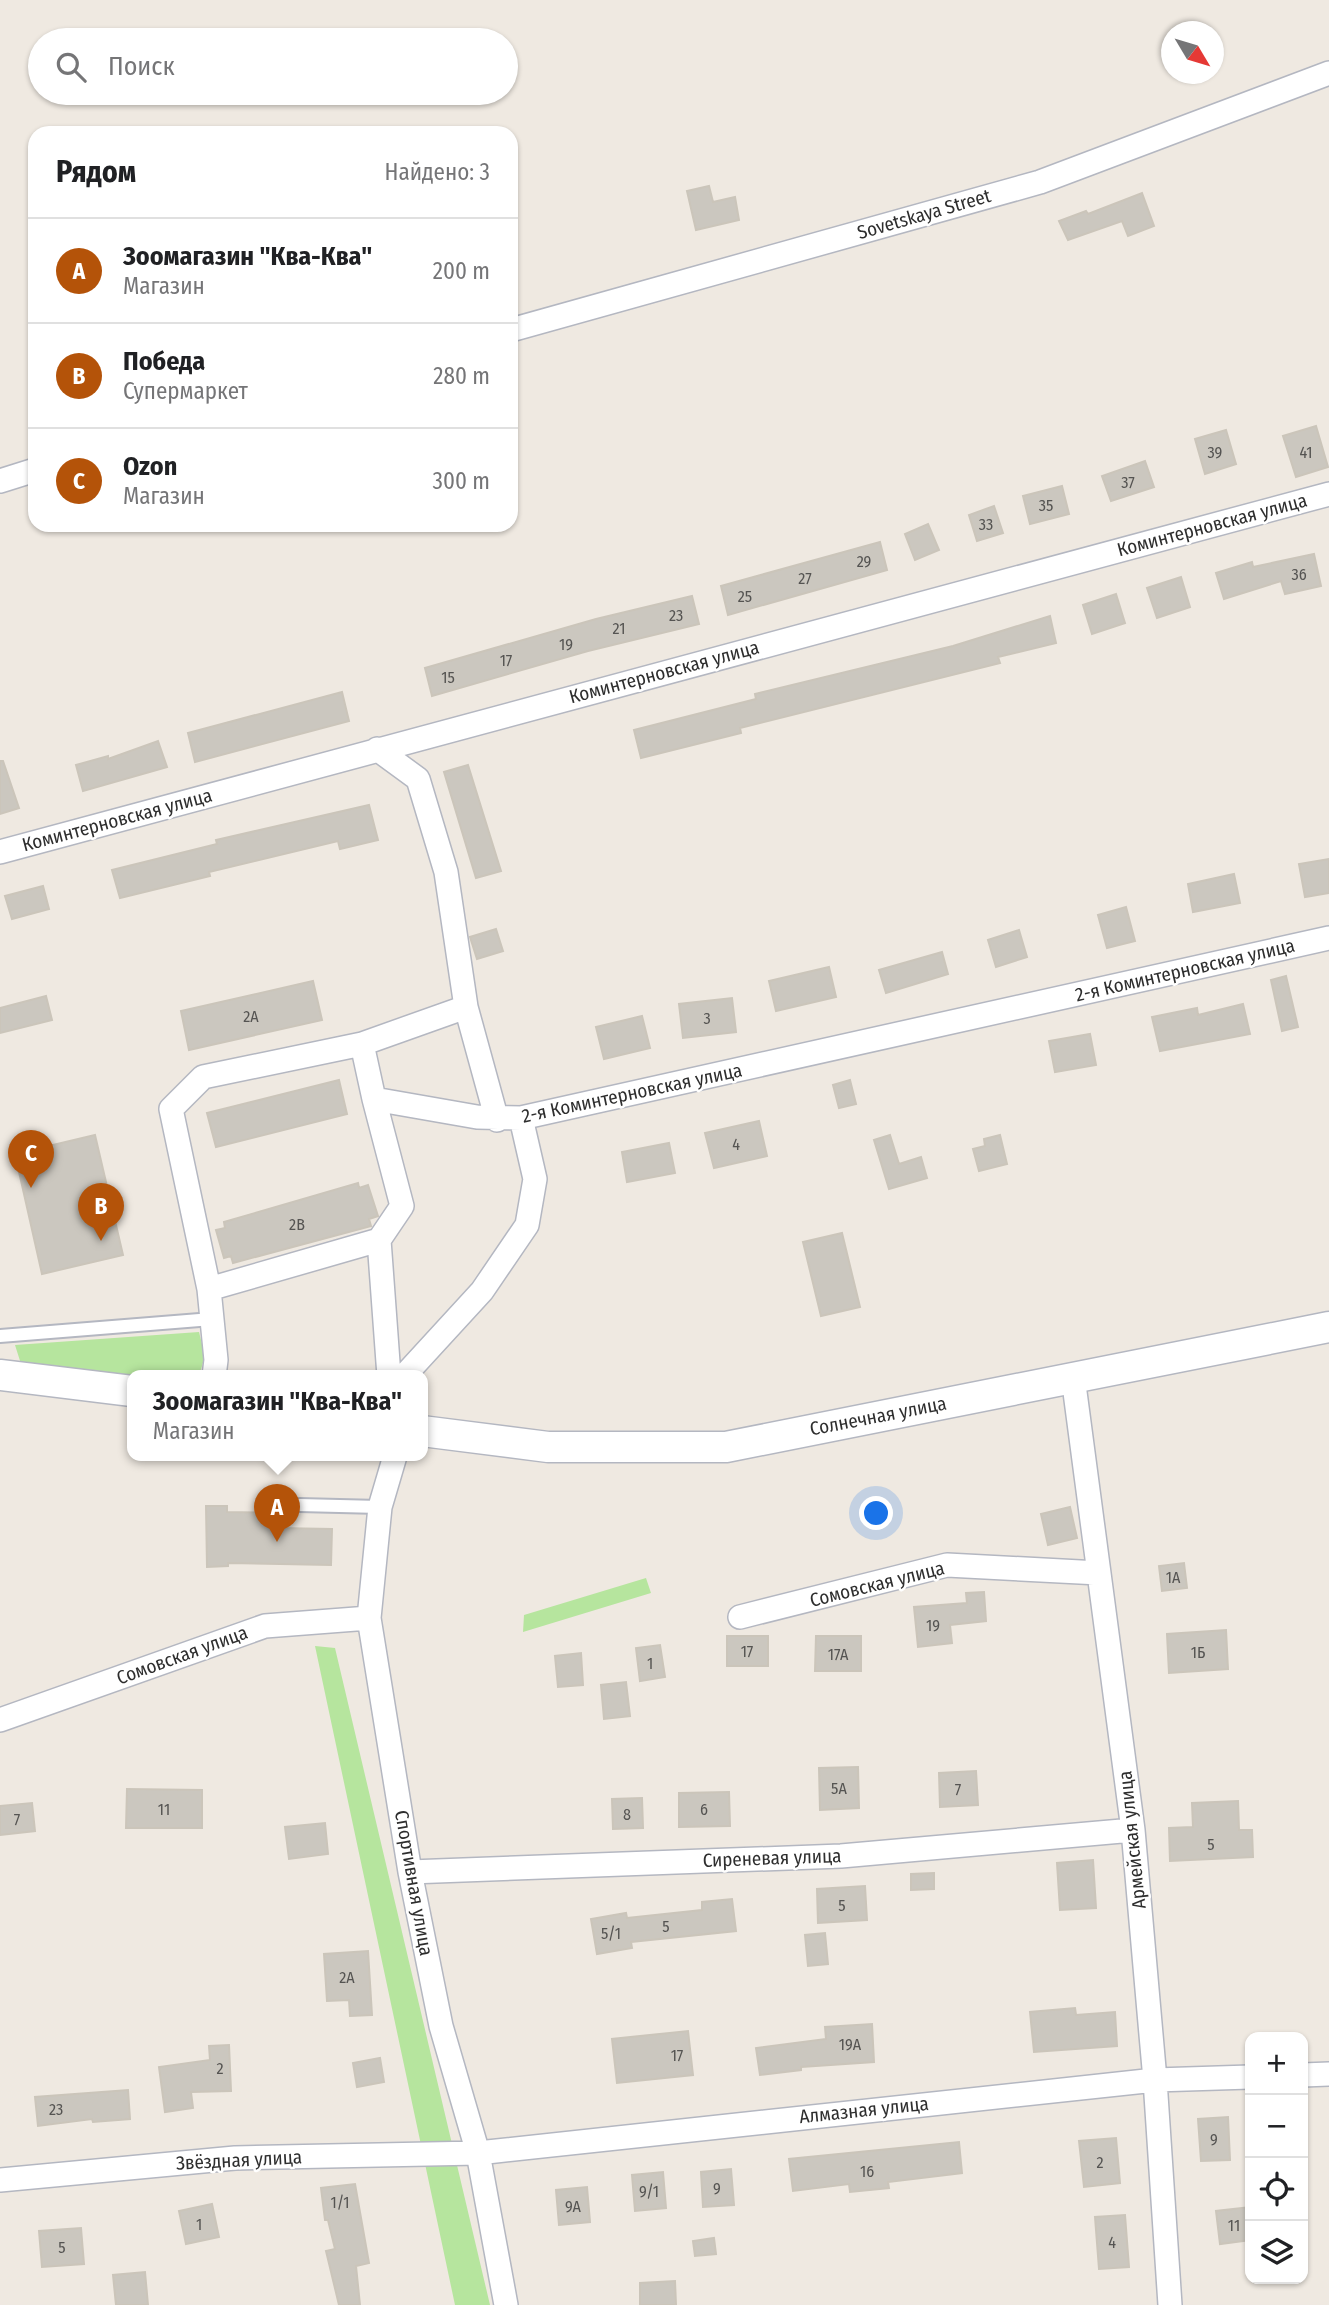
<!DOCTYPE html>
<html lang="ru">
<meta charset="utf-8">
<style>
body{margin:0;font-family:"Fira Sans Condensed",sans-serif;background:#f6f6f6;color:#202124}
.controls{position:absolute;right:21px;bottom:21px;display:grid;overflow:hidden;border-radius:14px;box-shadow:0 2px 5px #0004}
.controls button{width:63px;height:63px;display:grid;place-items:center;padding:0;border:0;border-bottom:2px solid #e0e0e0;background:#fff;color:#202124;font:35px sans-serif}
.compass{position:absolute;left:1161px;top:21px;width:63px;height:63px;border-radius:50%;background:#fff;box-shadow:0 2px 5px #0004;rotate:128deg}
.you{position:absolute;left:877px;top:1514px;width:24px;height:24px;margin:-18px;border:5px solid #fff;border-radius:50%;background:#1a73e8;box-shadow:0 0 0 10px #1a73e833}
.badge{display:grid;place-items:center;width:46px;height:46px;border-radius:50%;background:#b45309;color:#fff;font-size:23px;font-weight:700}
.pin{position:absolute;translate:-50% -58px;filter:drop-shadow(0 2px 4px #0008)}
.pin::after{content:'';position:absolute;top:37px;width:24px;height:21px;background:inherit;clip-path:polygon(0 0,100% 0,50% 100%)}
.popup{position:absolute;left:127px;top:1370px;width:301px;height:91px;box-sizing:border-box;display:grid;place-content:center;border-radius:14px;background:#fff;filter:drop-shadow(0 2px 5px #0005);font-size:23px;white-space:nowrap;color:#757577}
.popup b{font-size:26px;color:#202124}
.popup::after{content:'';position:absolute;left:50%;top:100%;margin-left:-14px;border:14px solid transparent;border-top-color:#fff}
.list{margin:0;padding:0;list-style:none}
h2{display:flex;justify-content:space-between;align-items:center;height:91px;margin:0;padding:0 28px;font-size:30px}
h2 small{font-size:23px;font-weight:400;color:#757577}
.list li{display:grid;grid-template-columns:46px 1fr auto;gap:21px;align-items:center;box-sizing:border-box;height:105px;padding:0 28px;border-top:2px solid #e0e0e0}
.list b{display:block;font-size:26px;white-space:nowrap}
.list p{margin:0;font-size:23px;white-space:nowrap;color:#757577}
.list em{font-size:23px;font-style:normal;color:#757577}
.icon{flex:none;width:38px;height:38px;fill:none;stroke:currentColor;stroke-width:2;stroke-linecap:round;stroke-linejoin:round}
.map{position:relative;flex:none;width:1329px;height:2305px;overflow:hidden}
.search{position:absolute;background:#fff;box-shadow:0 2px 5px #0004;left:28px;top:28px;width:490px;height:77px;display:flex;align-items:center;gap:18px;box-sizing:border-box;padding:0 24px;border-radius:38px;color:#757577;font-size:26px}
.panel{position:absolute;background:#fff;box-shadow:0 2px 5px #0004;left:28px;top:126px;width:490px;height:406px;border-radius:21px}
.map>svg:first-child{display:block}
.green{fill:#b6e59e}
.building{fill:#cbc7bf;stroke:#cbc5ba;stroke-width:2}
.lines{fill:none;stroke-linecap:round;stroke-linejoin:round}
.service-casing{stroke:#b4b7c1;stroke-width:16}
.minor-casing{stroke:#b4b7c1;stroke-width:26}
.tertiary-casing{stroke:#b4b7c1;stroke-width:33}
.service{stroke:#fff;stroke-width:12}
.minor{stroke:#fff;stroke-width:23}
.tertiary{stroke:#fff;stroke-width:30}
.labels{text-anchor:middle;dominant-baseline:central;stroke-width:5;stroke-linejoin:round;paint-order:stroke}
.number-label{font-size:16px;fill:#555452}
.street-label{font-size:19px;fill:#2e2e2e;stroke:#fff}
</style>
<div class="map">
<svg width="1329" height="2305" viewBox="0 0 1329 2305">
<rect width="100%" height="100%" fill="#efe9e1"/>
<path class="green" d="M199 1332 205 1356 199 1376H132V1378L21 1364 15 1345Z
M646 1578 651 1593 523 1632 524 1615Z
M315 1646 335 1648 490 2305H455Z"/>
<path class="building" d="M709 186 713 202 735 197 739 220 696 230 687 191Z
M1142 193 1154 226 1128 236 1122 221 1068 240 1059 221 1086 211 1088 214Z
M1316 426 1328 467 1296 477 1283 436Z
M1226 430 1236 464 1205 474 1195 439Z
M1145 461 1154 487 1111 501 1102 476Z
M1062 486 1069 514 1030 524 1023 496Z
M994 506 1003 533 977 541 969 515Z
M928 524 939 550 915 560 905 534Z
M880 542 887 570 728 615 721 586Z
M1314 554 1321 586 1285 594 1281 581 1224 599 1216 573 1252 562 1253 567Z
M1181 577 1190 607 1157 618 1147 588Z
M1116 594 1125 623 1092 634 1083 605Z
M692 596 699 624 588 651 432 696 425 668 596 619Z
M1050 616 1056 643 998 657 1000 663 740 728 741 733 641 758 634 730 756 699 755 694 953 646Z
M342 692 349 721 195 762 188 733Z
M158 741 167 767 83 791 76 765 108 756V759Z
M0 761H3L19 808 0 814Z
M468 765 501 871 476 878 444 772Z
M369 805 378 840 340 849 338 841 209 872 210 876 120 898 112 870 217 844 216 840Z
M1329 859V893L1305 897 1299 864Z
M1234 874 1240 903 1193 912 1188 884Z
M43 886 49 909 12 919 5 896Z
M1126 907 1135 941 1107 948 1098 915Z
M496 929 503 951 477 959 470 937Z
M1019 930 1027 957 996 967 988 940Z
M942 952 948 974 886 993 879 970Z
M829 967 836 997 776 1011 769 981Z
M1286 976 1298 1027 1282 1031 1271 980Z
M313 981 322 1020 189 1050 181 1011Z
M46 996 52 1020 0 1033V1008Z
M732 998 736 1032 683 1038 679 1004Z
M1243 1004 1250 1034 1160 1051 1152 1017 1197 1008 1198 1015Z
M642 1016 650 1048 604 1059 596 1027Z
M1090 1034 1096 1065 1055 1072 1049 1041Z
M339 1080 347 1114 216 1147 207 1113Z
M850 1080 856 1104 839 1108 833 1085Z
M759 1121 767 1156 714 1168 705 1133Z
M95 1135 123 1255 42 1274 15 1154Z
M890 1135 899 1164 921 1157 927 1178 889 1189 874 1140Z
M1000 1135 1007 1164 979 1171 973 1149 985 1146 984 1139Z
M669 1143 675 1173 627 1182 622 1152Z
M358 1183 359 1188 368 1185 378 1216 369 1219 371 1226 233 1263 231 1256 224 1258 216 1230 225 1228 224 1222Z
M842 1233 860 1307 821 1316 803 1242Z
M206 1506H227V1512L276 1513V1528L332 1529 331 1565 228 1563V1566L207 1567Z
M1070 1507 1077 1538 1048 1545 1041 1514Z
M1184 1563 1187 1588 1162 1591 1159 1566Z
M984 1592 986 1621 950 1625 952 1643 918 1647 914 1607 967 1603 966 1593Z
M1226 1630 1228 1669 1169 1673 1167 1634Z
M727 1636H768V1666H727Z
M816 1636H861V1671H815Z
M660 1645 665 1677 640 1681 636 1648Z
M581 1653 583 1685 558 1687 555 1656Z
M626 1682 630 1716 604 1719 601 1685Z
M858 1767 859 1808 820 1810 819 1768Z
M976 1771 978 1805 940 1807 939 1773Z
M127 1789 202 1790V1828H126Z
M729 1792 730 1826 679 1827V1793Z
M642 1798 643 1828 613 1829 612 1799Z
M1238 1801 1239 1830H1252L1253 1857 1170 1861 1169 1828 1193 1827 1192 1803Z
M32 1803 35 1831 0 1835V1806Z
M325 1823 328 1854 289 1859 285 1827Z
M1093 1860 1096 1908 1060 1910 1057 1863Z
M934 1873V1889L911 1890V1874Z
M865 1886 867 1920 818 1923 817 1889Z
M732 1899 736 1931 631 1942 632 1948 597 1954 591 1919 626 1913 627 1918 702 1910V1902Z
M825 1933 828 1964 808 1966 805 1935Z
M368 1951 372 2015 350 2016 349 2000 327 2001 324 1954Z
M1075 2008 1076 2015 1115 2012 1117 2046 1034 2052 1030 2012Z
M872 2024 874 2062 801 2067V2070L760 2075 756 2048 826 2039 825 2027Z
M688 2031 693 2075 617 2083 612 2039Z
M229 2045 231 2091 191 2092 193 2108 165 2112 159 2067 210 2060 209 2046Z
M380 2058 384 2082 357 2087 353 2063Z
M128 2090 130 2119 93 2122 92 2119 38 2126 35 2097Z
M1228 2117 1230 2160 1201 2161 1198 2119Z
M1116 2138 1120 2183 1084 2187 1079 2141Z
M959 2142 962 2173 888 2182 889 2188 850 2192 849 2184 793 2191 789 2159Z
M731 2169 734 2205 703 2207 701 2172Z
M663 2172 666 2208 635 2211 632 2175Z
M355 2184 369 2263 356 2266 360 2305H339L326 2251 335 2249 328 2220H325L321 2188Z
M587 2187 590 2222 559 2225 556 2190Z
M212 2204 219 2237 186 2244 179 2211Z
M1250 2207V2240L1220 2244 1216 2211Z
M1125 2215 1129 2267 1099 2269 1095 2217Z
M81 2228 84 2264 42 2267 39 2231Z
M714 2238 716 2254 695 2256 693 2241Z
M145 2272 148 2305H116L113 2275Z
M675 2281 676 2305H640V2283Z"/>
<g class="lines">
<g class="service-casing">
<path id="service" d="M0 1336 212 1319
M299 1505 380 1507"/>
</g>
<g class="minor-casing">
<path id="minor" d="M511 330 1040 182 1329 73
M0 481 35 470
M377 749 418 779 446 872 466 1007 497 1120
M0 852 1329 494
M362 1044 466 1007
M374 1099 402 1206 379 1240 389 1376
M209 1289 379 1240
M214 1376 216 1360 209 1289 171 1109 203 1077 362 1044 374 1099 477 1117 521 1118 1329 938
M404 1376 482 1291 527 1225 535 1179 521 1118
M1073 1377 1133 1830 1155 2080 1170 2305
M395 1456 380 1507 369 1618 410 1872 441 2026 478 2153 506 2305
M740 1617 947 1565 1099 1573
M0 1720 265 1626 369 1618
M410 1872 841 1856 1133 1830
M1303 2075 1329 2074
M0 2180 235 2158 478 2153 1155 2080 1250 2077"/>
</g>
<g class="tertiary-casing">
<path id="tertiary" d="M0 1375 132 1391
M422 1431 548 1447H726L1329 1327"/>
</g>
<use href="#service" class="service"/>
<use href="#minor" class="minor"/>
<use href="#tertiary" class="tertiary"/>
</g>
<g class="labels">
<g class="number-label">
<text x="1215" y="452">39</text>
<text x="1306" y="452">41</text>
<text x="1128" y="482">37</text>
<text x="1046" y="505">35</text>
<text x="986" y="524">33</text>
<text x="864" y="561">29</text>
<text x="1299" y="574">36</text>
<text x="805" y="578">27</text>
<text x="745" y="596">25</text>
<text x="676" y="615">23</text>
<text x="619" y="628">21</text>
<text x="566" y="644">19</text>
<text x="506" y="660">17</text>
<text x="448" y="677">15</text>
<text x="251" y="1016">2А</text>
<text x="707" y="1018">3</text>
<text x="736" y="1144">4</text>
<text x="297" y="1224">2В</text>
<text x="1173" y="1577">1А</text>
<text x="933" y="1625">19</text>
<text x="747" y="1651">17</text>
<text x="1198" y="1652">1Б</text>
<text x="838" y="1654">17А</text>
<text x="650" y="1663">1</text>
<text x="839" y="1788">5А</text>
<text x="958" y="1789">7</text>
<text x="164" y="1809">11</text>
<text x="704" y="1809">6</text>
<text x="627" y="1814">8</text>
<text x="17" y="1819">7</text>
<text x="1211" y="1844">5</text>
<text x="842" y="1905">5</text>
<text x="666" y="1926">5</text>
<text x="611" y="1933">5/1</text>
<text x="347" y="1977">2А</text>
<text x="850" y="2044">19А</text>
<text x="677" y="2055">17</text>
<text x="220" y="2068">2</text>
<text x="56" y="2109">23</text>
<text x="1214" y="2139">9</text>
<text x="1100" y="2162">2</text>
<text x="867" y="2171">16</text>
<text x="717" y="2188">9</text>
<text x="649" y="2191">9/1</text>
<text x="340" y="2202">1/1</text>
<text x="573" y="2206">9А</text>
<text x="199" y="2224">1</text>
<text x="1234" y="2225">11</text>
<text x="1112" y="2242">4</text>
<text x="62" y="2247">5</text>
</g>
<g class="street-label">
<text transform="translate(924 214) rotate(-16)">Sovetskaya Street</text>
<text transform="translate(1212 525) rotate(-15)">Коминтерновская улица</text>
<text transform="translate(664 672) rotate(-15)">Коминтерновская улица</text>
<text transform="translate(117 820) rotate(-15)">Коминтерновская улица</text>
<text transform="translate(1185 970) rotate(-13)">2-я Коминтерновская улица</text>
<text transform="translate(632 1093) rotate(-12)">2-я Коминтерновская улица</text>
<text transform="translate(878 1416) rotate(-11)">Солнечная улица</text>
<text transform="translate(877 1584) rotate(-14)">Сомовская улица</text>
<text transform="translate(182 1655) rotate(-20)">Сомовская улица</text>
<text transform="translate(1132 1840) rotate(-96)">Армейская улица</text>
<text transform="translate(772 1858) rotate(-2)">Сиреневая улица</text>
<text transform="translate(414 1883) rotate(80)">Спортивная улица</text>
<text transform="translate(864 2110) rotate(-6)">Алмазная улица</text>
<text transform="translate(239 2160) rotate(-3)">Звёздная улица</text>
</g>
</g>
</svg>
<div class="controls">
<button>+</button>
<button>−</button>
<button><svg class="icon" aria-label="locate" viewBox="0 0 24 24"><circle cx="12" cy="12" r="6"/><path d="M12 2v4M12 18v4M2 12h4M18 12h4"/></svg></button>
<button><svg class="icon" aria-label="layers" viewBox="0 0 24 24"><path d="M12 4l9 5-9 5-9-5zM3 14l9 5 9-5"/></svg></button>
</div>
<svg class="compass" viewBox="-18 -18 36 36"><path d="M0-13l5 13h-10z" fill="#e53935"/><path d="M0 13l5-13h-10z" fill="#757577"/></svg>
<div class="you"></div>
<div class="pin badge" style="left:277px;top:1542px">A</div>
<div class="popup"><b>Зоомагазин &quot;Ква-Ква&quot;</b>Магазин</div>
<div class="pin badge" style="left:101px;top:1241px">B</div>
<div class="pin badge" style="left:31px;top:1188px">C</div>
<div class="search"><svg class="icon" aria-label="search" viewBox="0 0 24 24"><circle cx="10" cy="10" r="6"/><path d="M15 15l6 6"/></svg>Поиск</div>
<section class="panel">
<h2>Рядом<small>Найдено: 3</small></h2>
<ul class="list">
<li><span class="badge">A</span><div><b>Зоомагазин &quot;Ква-Ква&quot;</b><p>Магазин</p></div><em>200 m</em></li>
<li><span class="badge">B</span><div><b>Победа</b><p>Супермаркет</p></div><em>280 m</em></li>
<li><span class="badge">C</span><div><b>Ozon</b><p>Магазин</p></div><em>300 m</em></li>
</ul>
</section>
</div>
